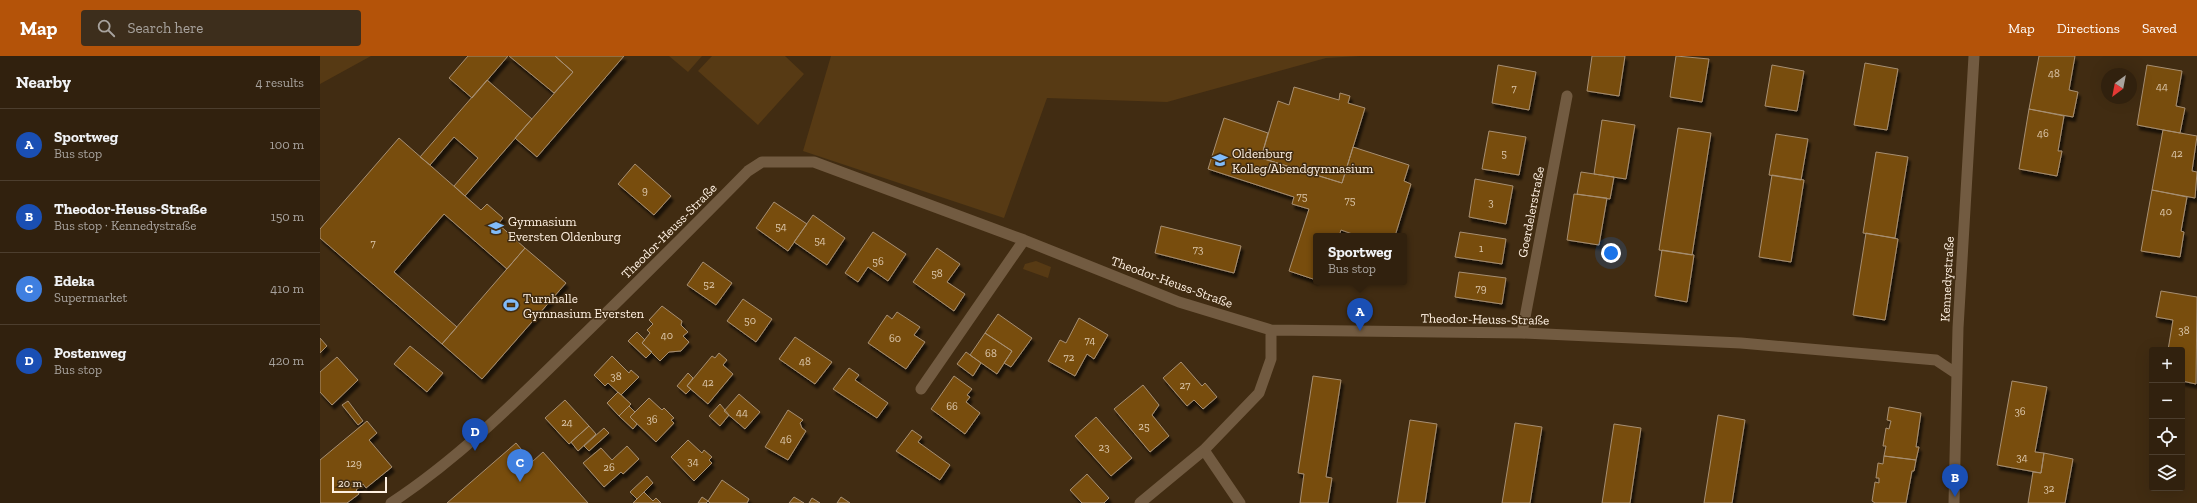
<!DOCTYPE html>
<meta charset="utf-8">
<style>
body{margin:0;font-family:"Zilla Slab",serif;background:#3d2e1c;color:#f1f3f6}
.controls{position:absolute;right:12px;bottom:12px;display:grid;overflow:hidden;border-radius:4px;box-shadow:0 4px 16px #0002}
.controls button{width:36px;height:36px;display:grid;place-items:center;padding:0;border:0;border-bottom:1px solid #4c3e2e;background:#31210e;color:#f1f3f6;font:20px sans-serif}
.compass{position:absolute;left:1781px;top:12px;width:36px;height:36px;border-radius:50%;background:#31210e;box-shadow:0 4px 16px #0002;rotate:212deg}
.scale{position:absolute;left:12px;bottom:10px;width:55px;box-sizing:border-box;padding-left:4px;border:2px solid #fff1e2;border-top:0;font-size:11px;line-height:14px;white-space:nowrap;color:#fff1e2;-webkit-text-stroke:3px #412c12;paint-order:stroke}
.you{position:absolute;left:1291px;top:197px;width:14px;height:14px;margin:-10px;border:3px solid #fff;border-radius:50%;background:#1a73e8;box-shadow:0 0 0 6px #1a73e833}
.badge{display:grid;place-items:center;width:26px;height:26px;border-radius:50%;background:#b45309;color:#fff;font-size:13px;font-weight:700}
.pin{position:absolute;translate:-50% -33px;filter:drop-shadow(0 1px 2px #0008)}
.pin::after{content:'';position:absolute;top:21px;width:14px;height:12px;background:inherit;clip-path:polygon(0 0,100% 0,50% 100%)}
.popup{position:absolute;left:993px;top:177px;width:94px;height:52px;box-sizing:border-box;display:grid;place-content:center;border-radius:4px;background:#31210e;filter:drop-shadow(0 1px 3px #0005);font-size:13px;white-space:nowrap;color:#a8a39e}
.popup b{font-size:15px;color:#f1f3f6}
.popup::after{content:'';position:absolute;left:50%;top:100%;margin-left:-8px;border:8px solid transparent;border-top-color:#31210e}
.list{margin:0;padding:0;list-style:none}
h2{display:flex;justify-content:space-between;align-items:center;height:52px;margin:0;padding:0 16px;font-size:17px}
h2 small{font-size:13px;font-weight:400;color:#a8a39e}
.list li{display:grid;grid-template-columns:26px 1fr auto;gap:12px;align-items:center;box-sizing:border-box;height:72px;padding:0 16px;border-top:1px solid #4c3e2e}
.list b{display:block;font-size:15px;white-space:nowrap}
.list p{margin:0;font-size:13px;white-space:nowrap;color:#a8a39e}
.list em{font-size:13px;font-style:normal;color:#a8a39e}
.icon{flex:none;width:22px;height:22px;fill:none;stroke:currentColor;stroke-width:2;stroke-linecap:round;stroke-linejoin:round}
.map{position:relative;flex:none;width:1877px;height:447px;overflow:hidden}
header{display:flex;align-items:center;gap:24px;box-sizing:border-box;height:56px;padding:0 20px;background:#b45309;color:#fff}
header strong{font-size:19px}
nav{display:flex;gap:22px;margin-inline-start:auto;font-size:14px}
.search{width:280px;height:36px;background:#3d2e1c;display:flex;align-items:center;gap:10px;box-sizing:border-box;padding:0 14px;border-radius:4px;color:#a8a39e;font-size:15px}
main{display:flex}
aside{flex:1;background:#31210e}
.map>svg:first-child{display:block}
.green{fill:#573a14}
.building{fill:#784d0d;stroke:#a78f72;filter:url(#shadow)}
.lines{fill:none;stroke-linecap:round;stroke-linejoin:round}
.minor{stroke:#725b41;stroke-width:11}
.labels{text-anchor:middle;dominant-baseline:central;stroke-width:3;stroke-linejoin:round;paint-order:stroke}
.number-label{font-size:11px;fill:#ddc8ad}
.poi-label{font-size:13px;fill:#fff1e2;stroke:#412c12;text-anchor:start}
.street-label{font-size:13px;fill:#fff1e2;stroke:#412c12}
</style>
<header>
<strong>Map</strong>
<div class="search"><svg class="icon" aria-label="search" viewBox="0 0 24 24"><circle cx="10" cy="10" r="6"/><path d="M15 15l6 6"/></svg>Search here</div>
<nav><a>Map</a><a>Directions</a><a>Saved</a></nav>
</header>
<main>
<aside>
<h2>Nearby<small>4 results</small></h2>
<ul class="list">
<li><span class="badge" style="background:#1a4fb4">A</span><div><b>Sportweg</b><p>Bus stop</p></div><em>100 m</em></li>
<li><span class="badge" style="background:#1a4fb4">B</span><div><b>Theodor-Heuss-Straße</b><p>Bus stop · Kennedystraße</p></div><em>150 m</em></li>
<li><span class="badge" style="background:#3f7fe0">C</span><div><b>Edeka</b><p>Supermarket</p></div><em>410 m</em></li>
<li><span class="badge" style="background:#1a4fb4">D</span><div><b>Postenweg</b><p>Bus stop</p></div><em>420 m</em></li>
</ul>
</aside>
<div class="map">
<svg width="1877" height="447" viewBox="0 0 1877 447">
<defs>
<filter id="shadow"><feDropShadow dx="2.5" dy="4.5" stdDeviation="1" flood-color="#0009"/></filter>
</defs>
<rect width="100%" height="100%" fill="#412c12"/>
<path class="green" d="M0 0H51L0 28Z
M349 0H382L368 16Z
M392 0H465L484 18 438 69 378 15Z
M511 0H1040L1006 2 847 46 727 42 684 162 483 95Z
M716 205 731 211 728 222 703 213 705 208Z"/>
<path class="building" d="M148 0H188L152 42 129 22Z
M189 0H235L253 16 234 37Z
M235 0H304L217 101 195 82 253 16Z
M1272 0H1305L1299 40 1267 35Z
M1356 0 1389 3 1382 46 1350 41Z
M1719 0H1755L1749 34 1758 36 1753 61 1709 53Z
M1545 7 1578 13 1567 74 1534 69Z
M1178 9 1216 16 1209 54 1172 47Z
M1452 9 1484 15 1477 55 1445 50Z
M1827 9 1862 15 1856 50 1865 52 1860 77 1817 69Z
M167 24 212 63 145 140 134 130 158 102 134 81 110 109 100 101Z
M974 31 1019 44 1020 37 1030 40 1028 47 1045 52 1022 127 941 102 958 45 969 49Z
M1709 53 1744 60 1738 95H1742L1737 120 1699 113Z
M904 62 948 77 941 102 1022 127 1033 91 1089 109 1084 125 1091 128 1075 180H1038L1021 174 1019 180H996V224L969 215 989 153 972 148 974 141 888 113Z
M1282 64 1315 69 1306 123 1274 118Z
M1358 72 1391 77 1372 199 1339 194Z
M1843 74 1877 80 1872 115 1877 116 1875 142 1832 134Z
M1169 75 1206 81 1199 119 1162 113Z
M1456 78 1488 83 1481 124 1449 119Z
M79 82 161 154 167 148 183 162 178 168 205 192 187 213 124 158 74 216 137 271 122 288 0 182V173Z
M1556 96 1588 101 1575 182 1543 177Z
M315 108 351 140 334 159 298 128Z
M1261 116 1294 121 1290 143 1257 138Z
M1452 119 1484 124 1471 206 1439 201Z
M1155 123 1193 130 1186 168 1149 161Z
M1832 134 1867 141 1861 175 1864 176 1860 201 1821 195Z
M1254 138 1287 142 1279 189 1247 184Z
M454 146 487 168 468 195 436 172Z
M493 159 525 182 507 209 474 186Z
M841 170 921 190 914 217 835 197Z
M553 176 586 198 568 225 548 211 538 226 525 217Z
M1140 176 1186 183 1182 208 1135 201Z
M1546 177 1578 183 1565 264 1533 259Z
M205 192 246 227 162 323 122 288Z
M617 192 640 208 627 226 645 238 634 255 593 226Z
M1342 194 1374 199 1367 246 1335 240Z
M383 206 412 227 396 249 367 229Z
M1139 216 1186 222 1182 248 1135 241Z
M1841 235 1877 241 1876 328 1862 325V294H1848L1853 264 1836 261Z
M423 243 452 263 436 286 407 265Z
M342 250 362 265 361 269 368 276 363 280 369 286 361 295 349 296 340 305 322 287 330 277 327 274 333 268 329 264Z
M577 256 600 271 594 279 605 286 586 313 548 287 567 259 572 263Z
M678 258 712 282 691 311 684 307 692 295 665 277Z
M759 262 788 279 774 303 767 298 755 320 728 305 740 284 746 287Z
M317 276 325 284 322 287 332 296 326 302 308 285Z
M665 277 692 295 677 318 650 299Z
M475 281 512 306 495 328 459 303Z
M0 282 7 290 0 297Z
M90 290 123 317 107 336 74 308Z
M646 296 661 307 653 320 637 308Z
M399 297 407 304 403 309 413 318 388 348 367 330 392 300 395 302Z
M292 300 309 317 311 314 319 321 301 339 288 327 285 330 274 319Z
M17 301 38 324 12 349 0 336V316Z
M861 306 882 330 885 327 897 341 883 353 874 344 867 350 843 322Z
M529 312 539 319 535 324 568 347 557 362 513 333Z
M368 317 373 322 367 330 371 333 366 338 357 330Z
M634 320 652 333 647 339 650 341 646 346 660 357 645 378 611 353Z
M993 320 1021 324 1006 421 1012 422 1008 447H980L984 418 978 417Z
M1692 325 1727 331 1715 396 1724 397 1721 417 1677 409Z
M823 329 839 349 832 359 849 380 830 396 794 353Z
M298 336 311 348 299 360 287 347Z
M419 338 440 356 425 373 404 355Z
M329 342 342 354 344 352 354 362 351 364 354 367 336 386 310 361Z
M245 344 269 370 249 388 225 362Z
M28 345 43 365 38 369 22 349Z
M400 348 409 359 400 370 389 360Z
M309 350 315 356 310 361 317 368 313 373 299 360Z
M1569 351 1601 357 1596 391H1599L1596 404 1564 400 1566 390H1563L1566 372 1569 373 1571 365 1567 364Z
M468 354 483 364 480 367 482 372 486 375 468 404 445 391Z
M1398 359 1425 364 1412 447H1384Z
M776 361 812 402 791 420 755 380Z
M1090 364 1117 368 1105 447H1077Z
M47 365 57 377 49 384 72 411 46 432 43 428 36 434 39 438 27 447H0V404Z
M1195 367 1222 371 1210 447H1182Z
M1294 368 1321 372 1310 447H1282Z
M269 370 276 378 258 395 251 386Z
M284 372 289 377 269 395 264 390Z
M592 374 602 381 598 386 630 409 620 424 576 395Z
M368 384 382 397 384 394 392 401 389 404 392 407 374 425 351 401Z
M196 387 212 406 223 396 268 447H127Z
M307 390 319 403 303 418 301 416 284 431 263 407 281 392 292 404Z
M1724 397 1753 403 1745 447H1708L1713 416 1721 417Z
M1564 400 1596 404 1594 415H1592L1586 447H1555L1552 445 1555 426 1559 427V422H1556L1558 407 1563 408Z
M767 418 789 442 784 447H762L750 434Z
M327 420 333 427 317 443 310 436Z
M402 424 429 443 427 447H390L388 445Z
M324 436 333 445 336 442 341 447H313Z
M382 441 388 445 386 447H378Z
M474 441 484 447H469Z
M521 441 530 447H517Z
M492 442 500 447H489Z"/>
<g class="lines">
<path class="minor" d="M1202 277 1247 40
M601 333 704 184
M884 394 920 447
M71 447C135 405 190 351 245 297 307 237 368 176 428 115L442 106H494L704 184 859 246 951 274 1202 277 1421 287 1616 304 1637 318
M820 447 884 394 939 337 951 303V274
M1634 447 1638 272 1654 0"/>
</g>
<defs>
<g id="school-bare" transform="scale(1.2)"><path d="M0-5L7-2L0 1L-7-2ZM-4 1L0 2.5L4 1V4Q0 6-4 4Z" fill="#81bcfa" stroke="#412c12" stroke-width="2.5" paint-order="stroke"/></g>
<g id="stadium-bare" transform="scale(1.2)"><path d="M0-5a6.5 5 0 1 0 0 10a6.5 5 0 1 0 0-10ZM-3.5-1.8h7v3.6h-7Z" fill="#81bcfa" stroke="#412c12" stroke-width="2.5" paint-order="stroke"/></g>
</defs>
<g fill-rule="evenodd">
<use href="#school-bare" x="900" y="104"/>
<use href="#school-bare" x="176" y="172"/>
<use href="#stadium-bare" x="191" y="249"/>
</g>
<g class="labels">
<g class="number-label">
<text x="1734" y="17">48</text>
<text x="1842" y="30">44</text>
<text x="1194" y="32">7</text>
<text x="1723" y="77">46</text>
<text x="1184" y="97">5</text>
<text x="1857" y="97">42</text>
<text x="325" y="134">9</text>
<text x="982" y="140">75</text>
<text x="1030" y="144">75</text>
<text x="1171" y="146">3</text>
<text x="1846" y="155">40</text>
<text x="461" y="170">54</text>
<text x="500" y="184">54</text>
<text x="53" y="187">7</text>
<text x="1161" y="192">1</text>
<text x="878" y="193">73</text>
<text x="558" y="205">56</text>
<text x="617" y="217">58</text>
<text x="389" y="228">52</text>
<text x="1161" y="232">79</text>
<text x="430" y="264">50</text>
<text x="1864" y="274">38</text>
<text x="347" y="279">40</text>
<text x="575" y="282">60</text>
<text x="770" y="284">74</text>
<text x="671" y="297">68</text>
<text x="749" y="301">72</text>
<text x="485" y="305">48</text>
<text x="296" y="320">38</text>
<text x="388" y="326">42</text>
<text x="865" y="329">27</text>
<text x="632" y="350">66</text>
<text x="1700" y="355">36</text>
<text x="422" y="356">44</text>
<text x="332" y="363">36</text>
<text x="247" y="366">24</text>
<text x="824" y="370">25</text>
<text x="466" y="383">46</text>
<text x="784" y="391">23</text>
<text x="1702" y="401">34</text>
<text x="373" y="405">34</text>
<text x="34" y="407">129</text>
<text x="289" y="411">26</text>
<text x="1729" y="432">32</text>
</g>
<g class="poi-label">
<text x="912" y="97">Oldenburg<tspan x="912" dy="15">Kolleg/Abendgymnasium</tspan></text>
<text x="188" y="165">Gymnasium<tspan x="188" dy="15">Eversten Oldenburg</tspan></text>
<text x="203" y="242">Turnhalle<tspan x="203" dy="15">Gymnasium Eversten</tspan></text>
</g>
<g class="street-label">
<text transform="translate(1211 156) rotate(-79)">Goerdelerstraße</text>
<text transform="translate(349 175) rotate(-45)">Theodor-Heuss-Straße</text>
<text transform="translate(1627 223) rotate(-87)">Kennedystraße</text>
<text transform="translate(852 226) rotate(20)">Theodor-Heuss-Straße</text>
<text transform="translate(1165 263) rotate(1)">Theodor-Heuss-Straße</text>
</g>
</g>
</svg>
<div class="controls">
<button>+</button>
<button>−</button>
<button><svg class="icon" aria-label="locate" viewBox="0 0 24 24"><circle cx="12" cy="12" r="6"/><path d="M12 2v4M12 18v4M2 12h4M18 12h4"/></svg></button>
<button><svg class="icon" aria-label="layers" viewBox="0 0 24 24"><path d="M12 4l9 5-9 5-9-5zM3 14l9 5 9-5"/></svg></button>
</div>
<svg class="compass" viewBox="-18 -18 36 36"><path d="M0-13l5 13h-10z" fill="#e53935"/><path d="M0 13l5-13h-10z" fill="#a8a39e"/></svg>
<div class="scale">20 m</div>
<div class="you"></div>
<div class="pin badge" style="left:1040px;top:275px;background:#1a4fb4">A</div>
<div class="popup"><b>Sportweg</b>Bus stop</div>
<div class="pin badge" style="left:1635px;top:441px;background:#1a4fb4">B</div>
<div class="pin badge" style="left:200px;top:426px;background:#3f7fe0">C</div>
<div class="pin badge" style="left:155px;top:395px;background:#1a4fb4">D</div>
</div>
</main>
